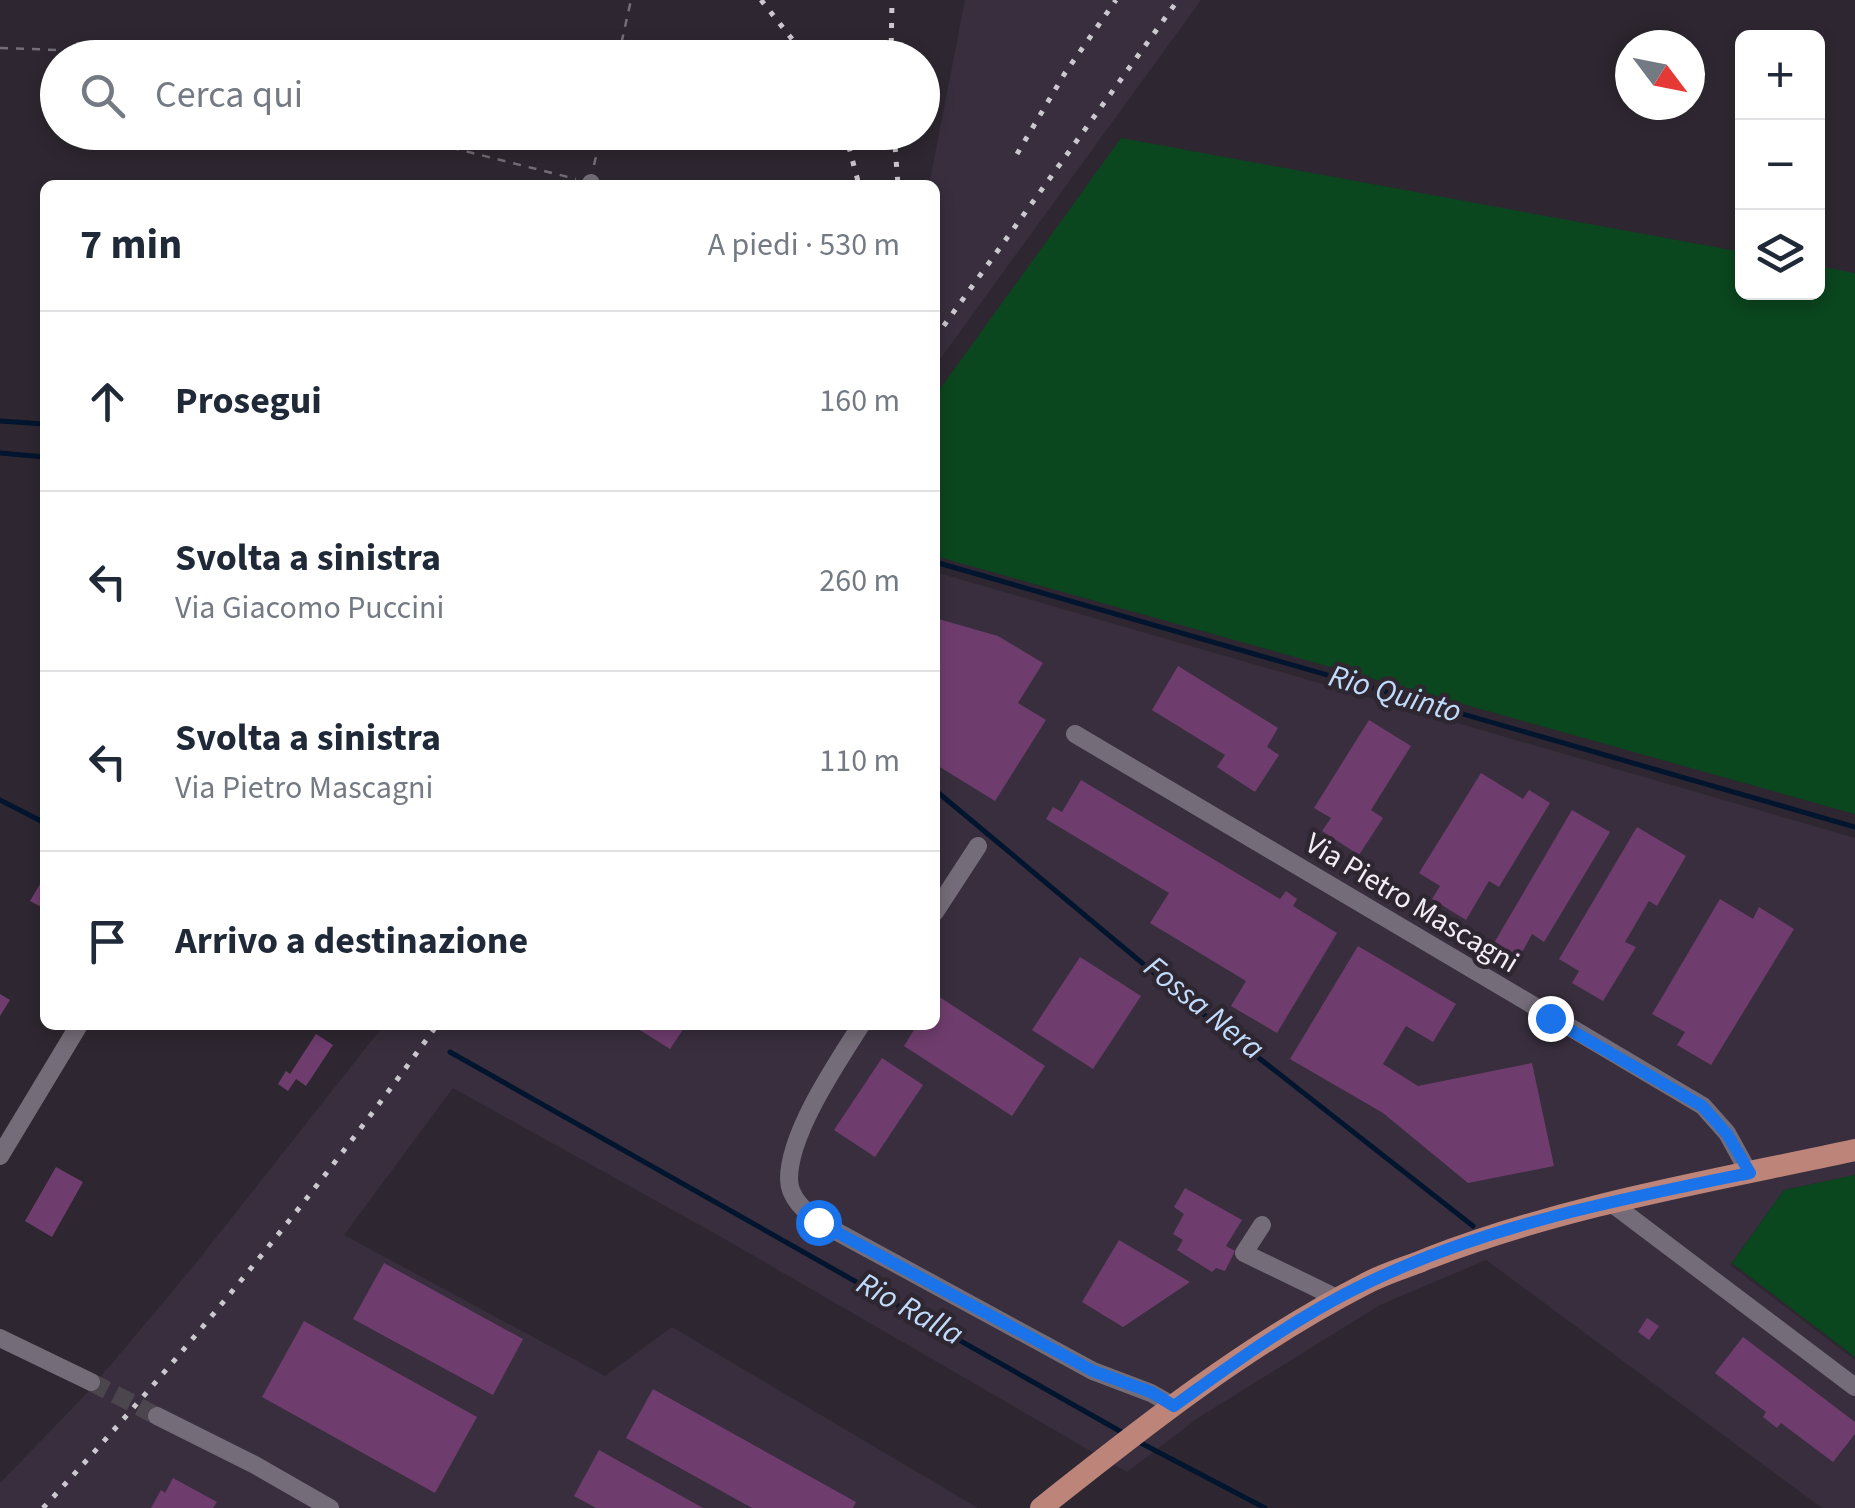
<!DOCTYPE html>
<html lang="it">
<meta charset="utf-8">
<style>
body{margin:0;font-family:"Source Sans 3",sans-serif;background:#f2f2f3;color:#1f2937}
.controls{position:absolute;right:30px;top:30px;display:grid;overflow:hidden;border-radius:15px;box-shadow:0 5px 15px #0003}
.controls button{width:90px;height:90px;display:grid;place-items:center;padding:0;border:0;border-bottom:2px solid #e0e1e3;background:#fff;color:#1f2937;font:50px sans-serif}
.compass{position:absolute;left:1615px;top:30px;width:90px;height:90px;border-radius:50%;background:#fff;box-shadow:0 5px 15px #0003;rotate:122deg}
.stop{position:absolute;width:30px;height:30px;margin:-22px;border:8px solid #1a73e8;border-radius:50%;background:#fff}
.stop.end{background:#1a73e8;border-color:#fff;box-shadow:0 2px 10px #0008}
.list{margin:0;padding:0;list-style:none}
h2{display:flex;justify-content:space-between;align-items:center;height:130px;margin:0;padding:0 40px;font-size:42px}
h2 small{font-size:32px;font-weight:400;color:#747a83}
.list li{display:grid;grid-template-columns:65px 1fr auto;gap:30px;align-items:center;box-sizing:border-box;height:180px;padding:0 40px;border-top:2px solid #e0e1e3}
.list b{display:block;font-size:38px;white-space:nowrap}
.list p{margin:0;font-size:32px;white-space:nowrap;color:#747a83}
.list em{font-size:32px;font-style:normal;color:#747a83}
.icon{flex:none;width:55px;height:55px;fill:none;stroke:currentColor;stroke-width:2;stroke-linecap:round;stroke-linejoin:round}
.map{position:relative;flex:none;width:1855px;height:1508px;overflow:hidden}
.search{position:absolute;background:#fff;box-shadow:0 5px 15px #0003;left:40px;top:40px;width:900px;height:110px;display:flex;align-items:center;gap:25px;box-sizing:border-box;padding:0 35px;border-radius:55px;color:#747a83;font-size:38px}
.panel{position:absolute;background:#fff;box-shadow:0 5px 15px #0003;left:40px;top:180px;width:900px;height:850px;border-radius:15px}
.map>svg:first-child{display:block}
.built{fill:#382e3d}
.green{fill:#0a461e}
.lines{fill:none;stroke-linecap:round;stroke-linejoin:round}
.stream{stroke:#01152e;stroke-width:5}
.building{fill:#6f3d6d}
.minor-tunnel{stroke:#4b454e;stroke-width:18;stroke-dasharray:18 9;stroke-linecap:butt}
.path{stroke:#746f77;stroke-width:2.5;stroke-dasharray:8 8;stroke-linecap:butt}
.minor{stroke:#746d79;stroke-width:18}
.major{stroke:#bd847a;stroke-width:22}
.rail{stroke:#ccc8cf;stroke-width:5;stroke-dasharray:5 10;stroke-linecap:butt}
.route{stroke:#1a73e8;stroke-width:12}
.labels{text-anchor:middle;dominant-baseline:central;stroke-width:9;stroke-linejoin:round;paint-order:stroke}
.street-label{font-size:30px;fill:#f2eef5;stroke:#2e2731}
.water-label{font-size:32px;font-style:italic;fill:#c1dbfa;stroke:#2e2731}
</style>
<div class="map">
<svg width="1855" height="1508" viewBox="0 0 1855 1508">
<rect width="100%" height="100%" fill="#2e2731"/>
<path class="built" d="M965 0H1201L935 366V185H929Z
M935 572 1855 838V1175L1784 1190 1730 1265 1855 1360V1508H1822L1486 1260 1380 1305 1198 1418 1127 1472 723 1238 453 1088 344 1235 605 1376 672 1327 978 1508H0V1483L87 1393 192 1268 384 1025H935Z"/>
<path class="green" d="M1121 138 1742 252V292H1818V266L1855 273V814L935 556V396Z
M1855 1175V1357L1732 1263 1784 1190Z"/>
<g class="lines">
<path class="stream" d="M0 421 45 424
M0 453 45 457
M935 562 1855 827
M935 790 1208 1018 1473 1226
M0 800 45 823
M450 1052 1125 1434
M1139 1442 1265 1508"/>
</g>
<path class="building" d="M935 618 998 636 1043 663 1018 703 1046 720 995 801 935 764Z
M1178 666 1278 728 1267 747 1279 755 1255 792 1217 767 1225 755 1152 710Z
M1369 720 1411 746 1371 810 1383 818 1359 855 1322 831 1331 818 1314 808Z
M1481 773 1523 799 1529 790 1550 803 1499 887 1489 881 1466 920 1432 899 1440 886 1419 873Z
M1081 780 1280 899 1286 891 1297 899 1293 906 1337 933 1277 1033 1231 1006 1246 981 1150 923 1169 893 1046 819 1053 807 1062 812Z
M1572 810 1610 832 1544 942 1532 934 1519 958 1494 943Z
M1637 827 1686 856 1657 906 1649 901 1625 942 1636 947 1603 1001 1572 983 1579 971 1559 959Z
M40 884 45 887V909L30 901Z
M1720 899 1753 919 1759 907 1794 929 1711 1065 1677 1045 1685 1032 1652 1014Z
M1358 946 1456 1004 1433 1042 1406 1026 1383 1064 1418 1086 1532 1063 1554 1166 1468 1183 1383 1113 1290 1059Z
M1080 957 1141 996 1093 1069 1032 1030Z
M0 994 10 1000 0 1016Z
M935 994 1045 1066 1012 1116 904 1046 917 1025H935Z
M632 1025H686L670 1049Z
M316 1034 333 1045 306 1086 296 1079 288 1091 278 1084 286 1071 290 1074Z
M882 1058 923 1085 875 1157 834 1130Z
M56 1167 83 1182 52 1237 25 1221Z
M1185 1188 1242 1220 1226 1246 1235 1251 1225 1271 1216 1268 1212 1272 1177 1250 1183 1240 1173 1234 1184 1214 1174 1207Z
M1119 1240 1190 1282 1123 1327 1082 1302Z
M384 1263 523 1339 493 1395 353 1319Z
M1647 1318 1659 1326 1649 1340 1638 1332Z
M304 1321 477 1417 435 1493 262 1397Z
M1743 1337 1855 1422V1434L1833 1462 1781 1423 1777 1428 1763 1417 1766 1412 1715 1373Z
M653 1389 856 1502 853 1508H752L626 1438Z
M599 1450 703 1508H596L574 1496Z
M173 1478 217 1502 213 1508H151L161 1490 165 1493Z"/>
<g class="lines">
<path class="minor-tunnel" d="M91 1382 157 1416"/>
<path class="path" d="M0 48 117 52 132 58
M618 58 631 0
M389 132 576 179
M594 165 602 132"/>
<path class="minor" d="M590 185 591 183
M1075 734 1703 1106 1727 1133 1749 1173
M935 912 978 846
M861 1025C837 1063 789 1133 789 1179 789 1198 805 1211 819 1222L1093 1371 1151 1393 1174 1406
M0 1156 79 1025
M1610 1202 1855 1387
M1262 1225 1244 1253 1339 1299
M0 1338 91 1382
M157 1416 255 1465 330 1508"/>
<path class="major" d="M1041 1508C1144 1426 1248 1344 1365 1284 1385 1273 1408 1267 1429 1258 1566 1205 1712 1181 1855 1150"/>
<path class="rail" d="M761 0 807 58
M891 58 892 0
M845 132 859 185
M894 132 898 185
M1017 154 1065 73 1116 0
M935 338 1178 0
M43 1508C185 1355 315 1194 437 1025"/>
</g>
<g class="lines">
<path class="route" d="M818 1222 1093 1371 1151 1392 1174 1406C1236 1361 1298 1316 1367 1283 1487 1225 1621 1199 1750 1173L1727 1134 1702 1106 1550 1018"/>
</g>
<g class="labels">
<g class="street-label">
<text transform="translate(1412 903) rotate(31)">Via Pietro Mascagni</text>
</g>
<g class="water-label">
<text transform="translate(1395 694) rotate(16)">Rio Quinto</text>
<text transform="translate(1204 1008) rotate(39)">Fossa Nera</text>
<text transform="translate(910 1309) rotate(29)">Rio Ralla</text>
</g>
</g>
</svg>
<div class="controls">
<button>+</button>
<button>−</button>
<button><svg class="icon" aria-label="layers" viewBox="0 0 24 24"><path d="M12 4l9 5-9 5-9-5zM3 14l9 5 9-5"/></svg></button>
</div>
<svg class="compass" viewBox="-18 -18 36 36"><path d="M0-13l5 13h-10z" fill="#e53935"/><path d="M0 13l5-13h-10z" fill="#747a83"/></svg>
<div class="stop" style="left:818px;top:1222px"></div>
<div class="stop end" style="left:1550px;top:1018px"></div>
<div class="search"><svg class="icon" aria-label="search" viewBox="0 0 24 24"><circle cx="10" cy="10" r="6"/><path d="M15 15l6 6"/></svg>Cerca qui</div>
<section class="panel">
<h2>7 min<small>A piedi · 530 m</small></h2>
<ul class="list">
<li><svg class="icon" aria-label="ahead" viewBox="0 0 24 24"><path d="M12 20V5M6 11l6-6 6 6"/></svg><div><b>Prosegui</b></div><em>160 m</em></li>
<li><svg class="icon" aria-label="left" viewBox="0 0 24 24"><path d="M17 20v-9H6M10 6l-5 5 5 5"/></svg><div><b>Svolta a sinistra</b><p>Via Giacomo Puccini</p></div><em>260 m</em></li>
<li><svg class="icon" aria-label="left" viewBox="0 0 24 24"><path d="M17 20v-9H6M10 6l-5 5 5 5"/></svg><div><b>Svolta a sinistra</b><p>Via Pietro Mascagni</p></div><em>110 m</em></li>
<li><svg class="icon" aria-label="arrive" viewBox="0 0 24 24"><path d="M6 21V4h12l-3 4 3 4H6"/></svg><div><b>Arrivo a destinazione</b></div></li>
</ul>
</section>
</div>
